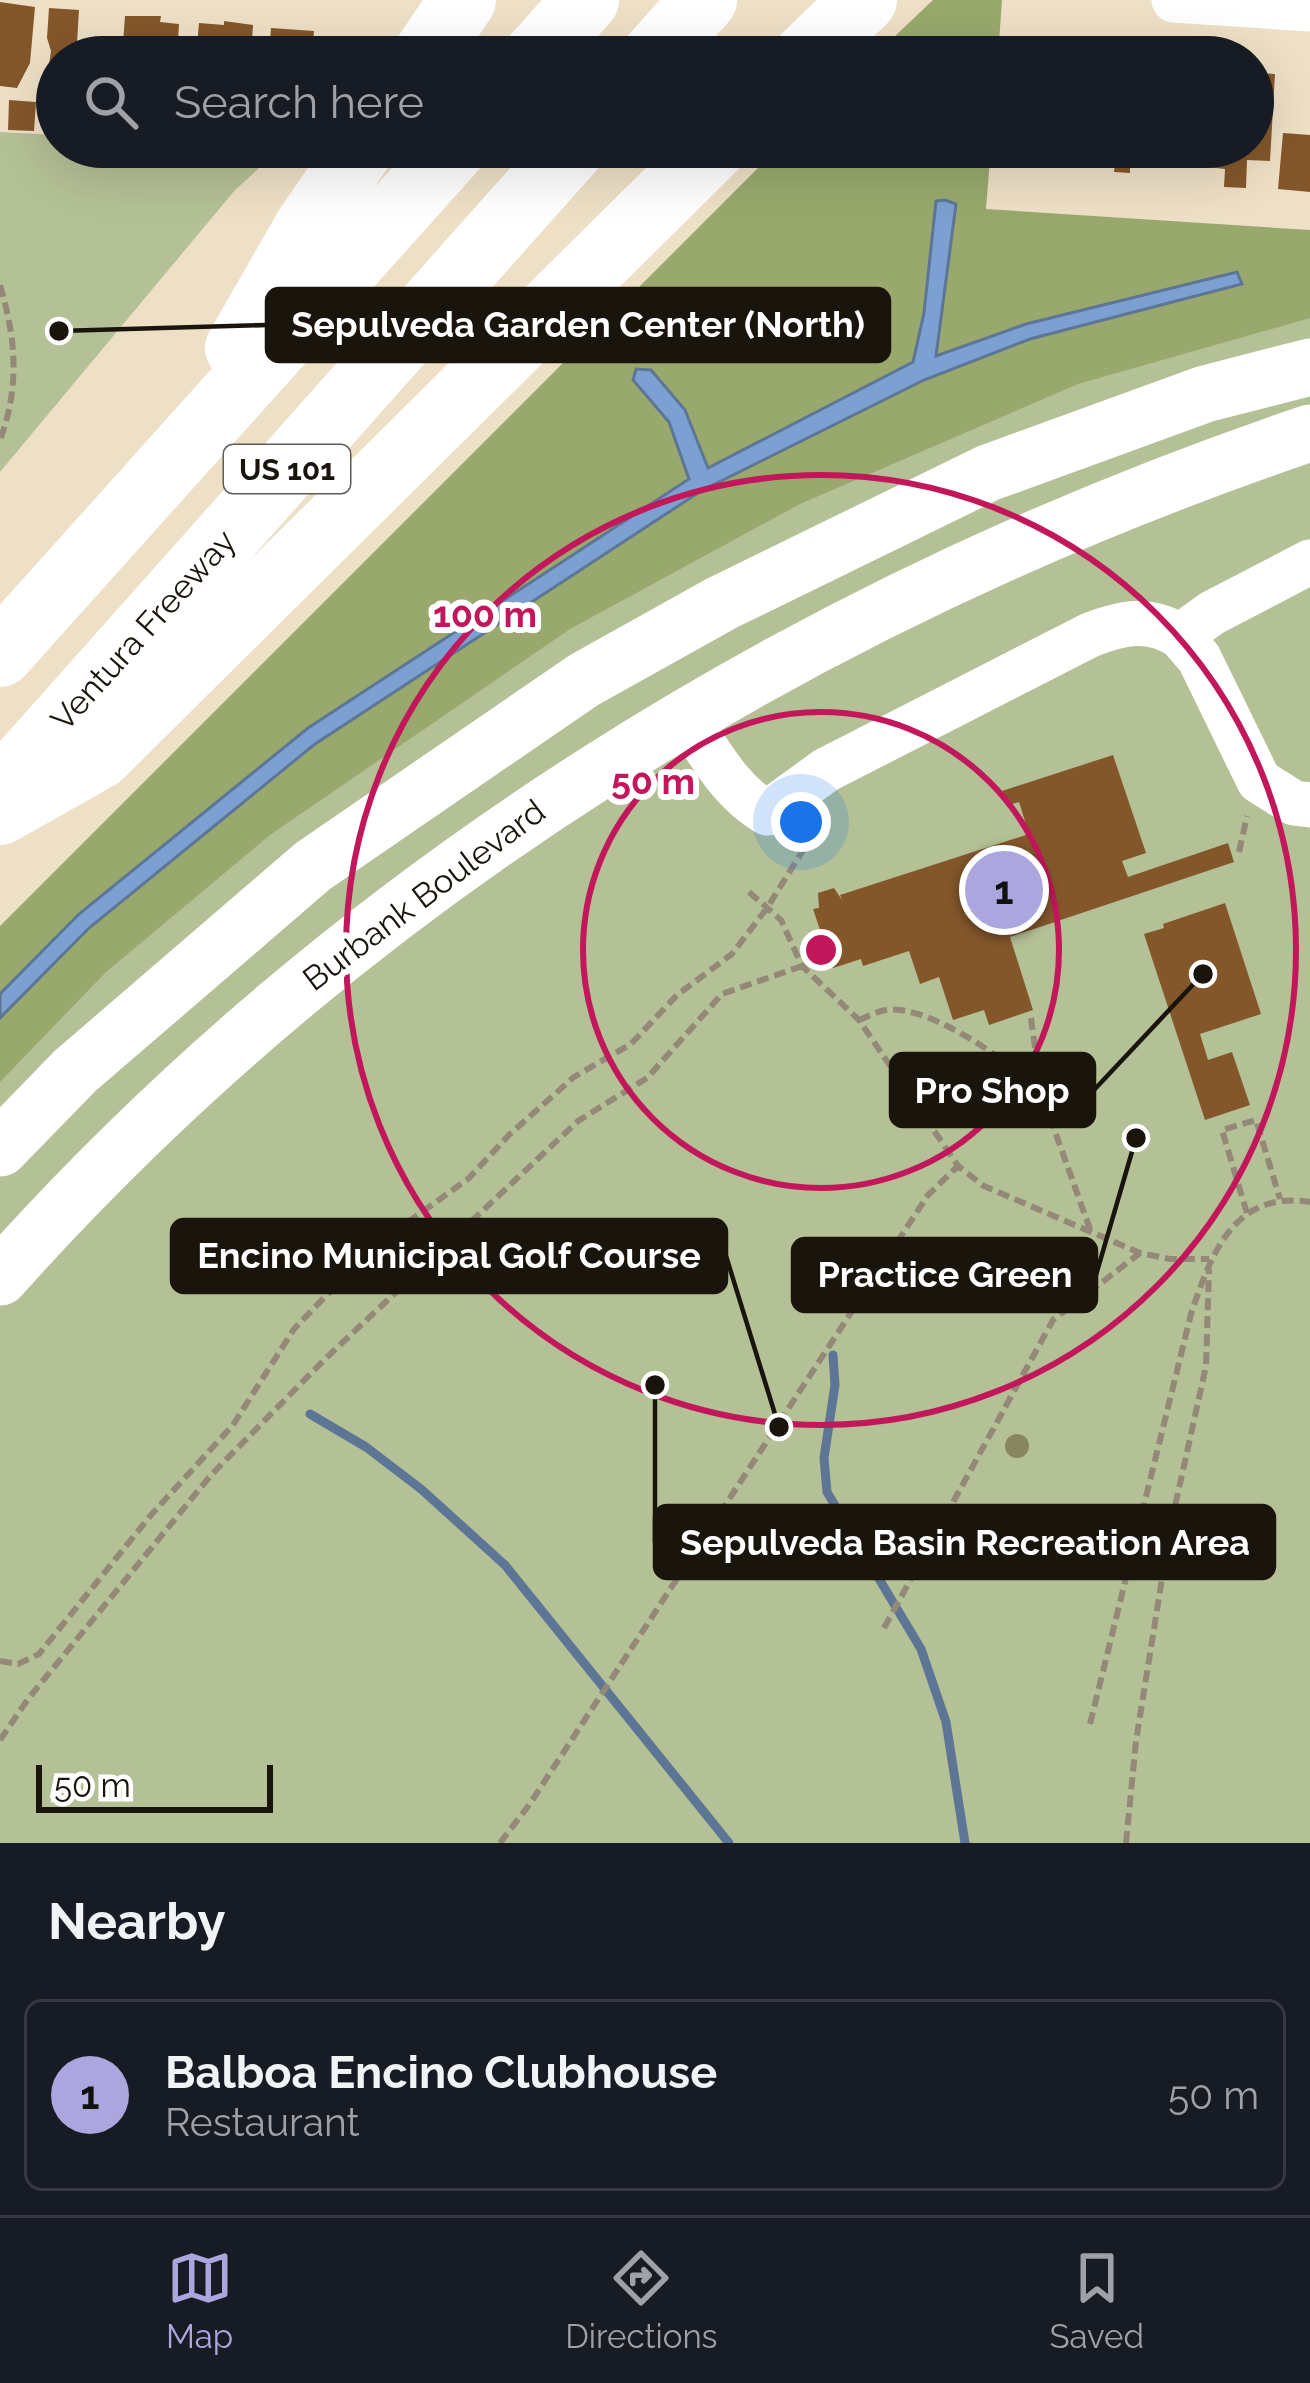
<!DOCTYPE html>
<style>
body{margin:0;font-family:Raleway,sans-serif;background:#20242c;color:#f1f3f6}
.scale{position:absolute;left:36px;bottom:30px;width:237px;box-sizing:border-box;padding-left:12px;border:6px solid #1a150c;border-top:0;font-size:33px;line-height:42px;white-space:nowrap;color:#1a150c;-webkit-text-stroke:9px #fff;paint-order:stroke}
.you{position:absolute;left:801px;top:822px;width:42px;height:42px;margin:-30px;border:9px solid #fff;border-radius:50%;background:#1a73e8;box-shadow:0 0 0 18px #1a73e833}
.badge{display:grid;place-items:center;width:78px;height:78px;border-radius:50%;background:#aba6dd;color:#111;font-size:39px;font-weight:700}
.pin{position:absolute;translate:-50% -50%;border:6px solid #fff;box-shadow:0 3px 12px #0006}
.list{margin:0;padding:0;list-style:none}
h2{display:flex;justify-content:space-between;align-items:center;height:156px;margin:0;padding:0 48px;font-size:51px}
h2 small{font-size:39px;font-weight:400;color:#9ea1a6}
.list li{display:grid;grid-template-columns:78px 1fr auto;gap:36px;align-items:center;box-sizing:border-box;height:192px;margin:0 24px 24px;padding:0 24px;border:3px solid #363941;border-radius:18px}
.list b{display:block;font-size:45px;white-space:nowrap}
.list p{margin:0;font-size:39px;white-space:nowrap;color:#9ea1a6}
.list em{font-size:39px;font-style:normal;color:#9ea1a6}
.icon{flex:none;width:66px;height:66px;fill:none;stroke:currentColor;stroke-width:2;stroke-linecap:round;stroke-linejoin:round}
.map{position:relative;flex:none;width:1310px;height:1843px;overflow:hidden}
.search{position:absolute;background:#171b24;box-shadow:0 12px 48px #0002;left:36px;right:36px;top:36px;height:132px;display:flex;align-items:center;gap:30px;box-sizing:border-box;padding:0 42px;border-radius:66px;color:#9ea1a6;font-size:45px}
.sheet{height:372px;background:#171b24}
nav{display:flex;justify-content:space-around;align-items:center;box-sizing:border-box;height:168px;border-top:3px solid #363941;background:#171b24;font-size:33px;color:#9ea1a6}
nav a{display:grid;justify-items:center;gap:6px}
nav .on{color:#aba6dd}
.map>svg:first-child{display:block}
.green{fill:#b4c095}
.forest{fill:#99a96d}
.water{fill:#7ba0d1;stroke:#5e7696;stroke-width:3}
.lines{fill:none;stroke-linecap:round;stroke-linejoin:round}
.stream{stroke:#5e7696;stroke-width:9}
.building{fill:#84572b}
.path{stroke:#938976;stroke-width:6;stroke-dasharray:12 6;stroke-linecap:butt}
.minor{stroke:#fff;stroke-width:45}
.major{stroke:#fff;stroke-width:57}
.highway{stroke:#fff;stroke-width:66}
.tree{fill:#878661}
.ring{fill:none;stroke:#c2185b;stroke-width:6}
.labels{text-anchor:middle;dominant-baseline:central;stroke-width:12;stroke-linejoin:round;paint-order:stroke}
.shield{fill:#fff;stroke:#5f5b55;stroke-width:3}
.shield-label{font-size:30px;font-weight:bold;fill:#1a150c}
.street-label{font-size:33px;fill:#1a150c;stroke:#fff}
.centre{fill:#c2185b;stroke:#fff;stroke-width:6}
.ring-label{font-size:36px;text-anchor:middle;font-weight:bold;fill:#c2185b;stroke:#fff;stroke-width:12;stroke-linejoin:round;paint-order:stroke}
.leader{fill:none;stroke:#1a150c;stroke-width:4.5}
.callout-dot{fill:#1a150c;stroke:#fff;stroke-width:4.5}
.callout{fill:#1a150c;stroke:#1a150c;stroke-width:4.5}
.callout-label{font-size:36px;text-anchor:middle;font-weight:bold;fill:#fff}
</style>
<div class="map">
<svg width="1310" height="1843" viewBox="0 0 1310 1843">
<rect width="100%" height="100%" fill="#eee0c6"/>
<path class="green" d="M0 132 57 135V147L279 150 235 190 0 472Z
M1310 230V1843H0V926Z"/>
<path class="forest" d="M933 0H1002L998 57H873Z
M779 147H991L986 209 1310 230V318L1078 384 800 504 570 629 270 835 106 972 0 1082V926Z"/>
<path class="water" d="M945 200 956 204 936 356 1026 324 1237 272 1242 284 1030 339 924 380 701 491 315 744 89 928 0 1018V994L79 914 308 728 689 479 669 422 633 380 636 369 651 370 685 410 708 468 913 362 924 313 936 201Z"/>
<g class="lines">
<path class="stream" d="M833 1355 835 1385 824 1458 827 1492 921 1649 946 1722 965 1843
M310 1414 366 1447 421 1489 505 1565 729 1843"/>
</g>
<path class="building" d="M0 2 35 7 30 63 17 88 0 86Z
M49 8 79 10 77 43 109 45 108 57H57V95L45 94 51 51 47 38Z
M125 16H161L160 22 179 24 177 57H122Z
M224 21 253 25 251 57H196L199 23 224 25Z
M271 28 314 31 312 57H269Z
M1253 73 1275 74 1270 161 1247 160 1246 188 1224 187 1225 169 1190 165 1192 147H1253Z
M9 100 36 102 34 131 8 130Z
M1283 133 1310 135V192L1278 189Z
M1014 147H1056V158L1014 155Z
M1099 147H1178L1177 166 1130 163V173L1114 172 1115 162 1098 164Z
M1113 755 1146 853 1122 861 1128 877 1228 843 1234 862 1010 937 1033 1010 989 1025 984 1010 953 1020 939 977 920 984 909 951 863 966 861 959 833 968 813 909 819 908 818 893 834 888 842 900 840 895 1029 834 1019 802 1007 806 1002 791Z
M1225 903 1261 1014 1200 1034 1208 1060 1232 1052 1250 1105 1205 1120 1144 934 1164 928 1163 924Z"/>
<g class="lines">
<path class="path" d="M0 285C16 339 20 386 0 440
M1239 852 1247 816
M749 892 781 920 802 966 859 1020 958 1166 984 1186 1140 1253 1170 1259H1209
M1031 1018 1041 1091
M859 1020C867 1017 877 1011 886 1010 930 1004 1014 1064 1042 1095L1091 1232
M1247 1213 1222 1130 1256 1120 1280 1199
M884 1628 1053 1320 1140 1253
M0 1661 18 1664 39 1654 151 1515 233 1425 294 1329 373 1247 468 1179 509 1135 574 1077 631 1044 677 995 732 954 767 908 820 823
M1090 1724 1191 1314C1211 1254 1234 1190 1310 1202
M0 1740 28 1699 211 1475 325 1359 578 1121 647 1078 722 994 802 966
M500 1843 529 1805 928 1195 958 1166
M1126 1843 1136 1741 1170 1529 1206 1366 1209 1269"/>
<path class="minor" d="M1174 0 1310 9
M1180 636 1199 658 1259 781 1294 803 1310 805
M685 716C709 751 729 791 767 813L826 770 1090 635C1123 622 1149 617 1180 636L1212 613 1310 562"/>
<path class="major" d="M0 1148 75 1071 313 866 584 680 722 603 988 473 1205 394 1310 367
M0 1277C353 882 810 602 1310 433"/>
<path class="highway" d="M424 57 463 0
M535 57 586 0
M653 57 704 0
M805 57 864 0
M238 348 308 226 362 147
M0 654 455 147
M0 791 573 147
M0 812 99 756 714 147"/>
</g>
<circle class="tree" cx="1017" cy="1446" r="12"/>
<g class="ring">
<circle cx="821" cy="950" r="238"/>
<circle cx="821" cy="950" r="475"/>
</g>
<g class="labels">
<rect class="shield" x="224" y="445" width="126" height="48" rx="9"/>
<g class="shield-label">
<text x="287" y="469">US 101</text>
</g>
<g class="street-label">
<text transform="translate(143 630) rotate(-48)">Ventura Freeway</text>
<text transform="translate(424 895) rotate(-37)">Burbank Boulevard</text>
</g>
</g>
<circle cx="821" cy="950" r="18" class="centre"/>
<g class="ring-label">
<text x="485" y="627">100 m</text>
<text x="653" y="794">50 m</text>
</g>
<path class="leader" d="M59 331L267 325M1203 974L1094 1090M779 1427L726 1256M1136 1138L1096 1275M655 1385L655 1542"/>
<g class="callout-dot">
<circle cx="59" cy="331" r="12"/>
<circle cx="1203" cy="974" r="12"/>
<circle cx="779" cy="1427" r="12"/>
<circle cx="1136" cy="1138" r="12"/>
<circle cx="655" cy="1385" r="12"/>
</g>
<g class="callout">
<rect x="267" y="289" width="622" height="72" rx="12"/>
<rect x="891" y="1054" width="203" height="72" rx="12"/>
<rect x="172" y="1220" width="554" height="72" rx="12"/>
<rect x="793" y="1239" width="303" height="72" rx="12"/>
<rect x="655" y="1506" width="619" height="72" rx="12"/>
</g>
<g class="callout-label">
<text x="578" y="337">Sepulveda Garden Center (North)</text>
<text x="992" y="1103">Pro Shop</text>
<text x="449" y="1268">Encino Municipal Golf Course</text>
<text x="945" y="1287">Practice Green</text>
<text x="965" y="1555">Sepulveda Basin Recreation Area</text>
</g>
</svg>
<div class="scale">50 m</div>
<div class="you"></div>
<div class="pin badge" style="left:1004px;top:890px">1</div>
<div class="search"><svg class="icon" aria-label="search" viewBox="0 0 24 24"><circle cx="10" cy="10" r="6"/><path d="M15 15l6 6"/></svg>Search here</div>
</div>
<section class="sheet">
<h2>Nearby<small></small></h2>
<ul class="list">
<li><span class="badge">1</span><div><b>Balboa Encino Clubhouse</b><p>Restaurant</p></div><em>50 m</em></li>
</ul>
</section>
<nav>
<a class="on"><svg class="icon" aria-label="map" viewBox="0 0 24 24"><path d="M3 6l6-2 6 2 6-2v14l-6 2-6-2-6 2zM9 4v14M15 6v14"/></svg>Map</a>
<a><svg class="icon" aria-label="directions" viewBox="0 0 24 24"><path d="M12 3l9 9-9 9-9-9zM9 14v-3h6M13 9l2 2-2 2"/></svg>Directions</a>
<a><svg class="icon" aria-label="saved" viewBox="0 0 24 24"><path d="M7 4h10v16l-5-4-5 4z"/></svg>Saved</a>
</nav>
